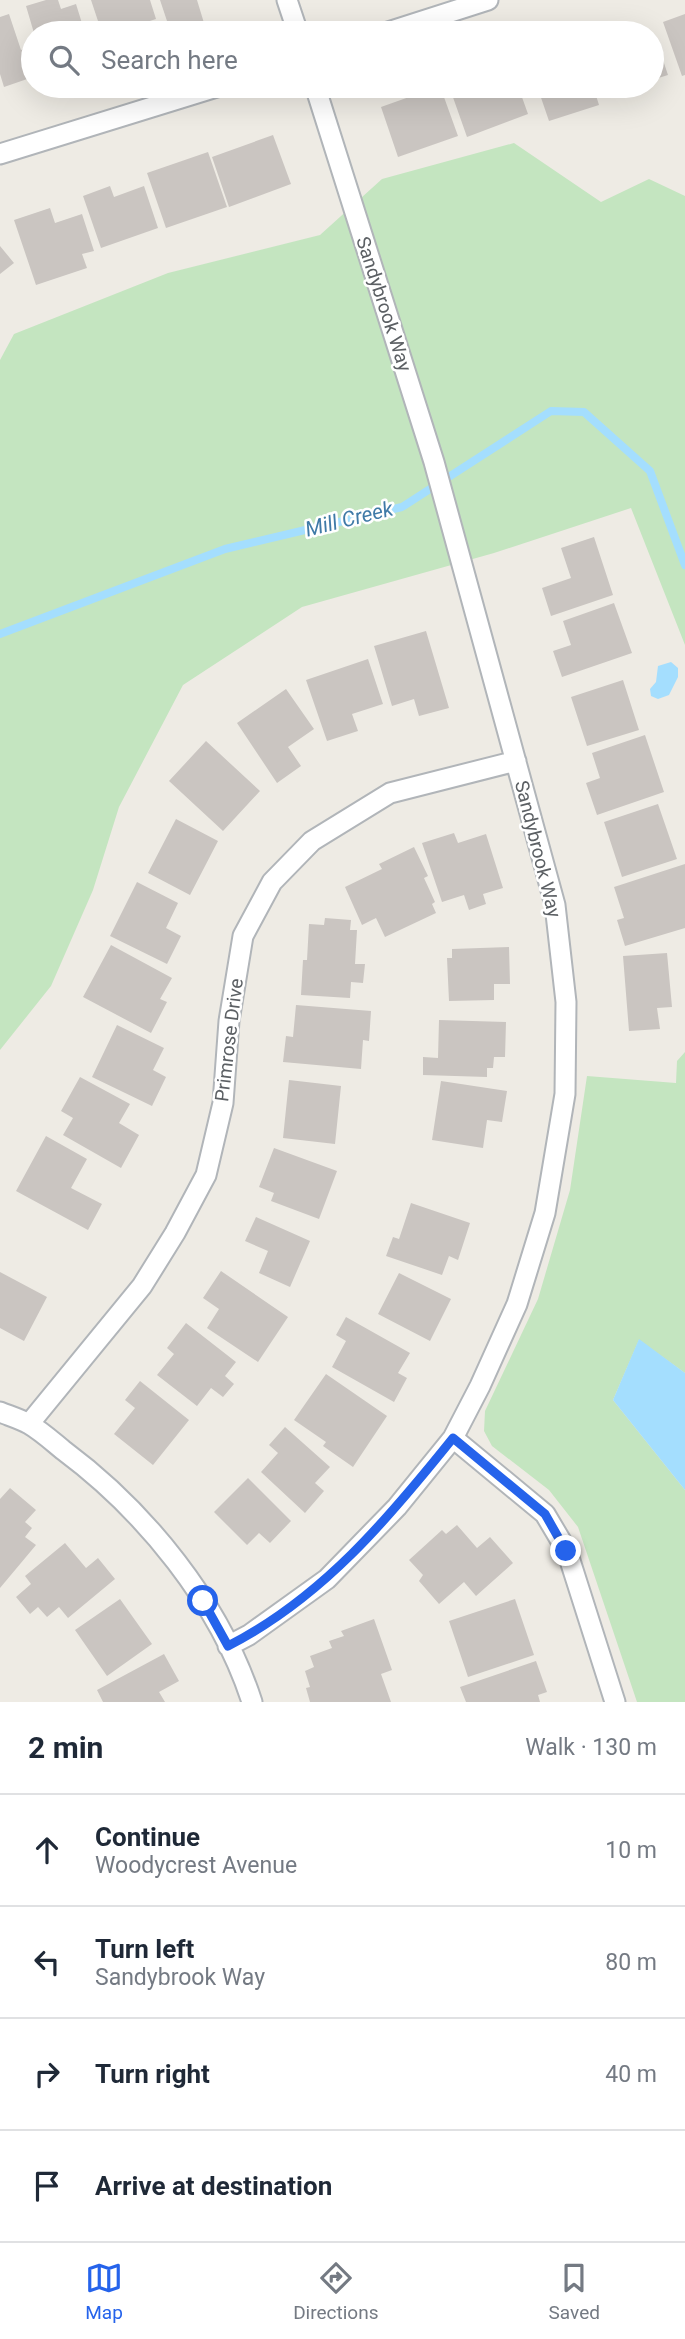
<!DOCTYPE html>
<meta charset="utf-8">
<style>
body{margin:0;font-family:Roboto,sans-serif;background:#f2f2f3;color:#1f2937}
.stop{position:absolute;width:21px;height:21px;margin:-16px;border:5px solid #2563eb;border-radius:50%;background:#fff}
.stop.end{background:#2563eb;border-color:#fff;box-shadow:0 2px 7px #0008}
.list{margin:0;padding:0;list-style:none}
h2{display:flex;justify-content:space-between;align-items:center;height:91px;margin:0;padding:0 28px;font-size:30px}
h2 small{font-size:23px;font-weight:400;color:#747a83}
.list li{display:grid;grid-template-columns:46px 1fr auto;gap:21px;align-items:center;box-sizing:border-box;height:112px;padding:0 28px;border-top:2px solid #e0e1e3}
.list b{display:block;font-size:26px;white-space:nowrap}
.list p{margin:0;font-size:23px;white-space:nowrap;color:#747a83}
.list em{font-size:23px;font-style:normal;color:#747a83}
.icon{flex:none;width:38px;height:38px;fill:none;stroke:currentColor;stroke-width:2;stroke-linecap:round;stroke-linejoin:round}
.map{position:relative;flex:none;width:685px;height:1702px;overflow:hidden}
.search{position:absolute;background:#fff;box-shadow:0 7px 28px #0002;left:21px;right:21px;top:21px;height:77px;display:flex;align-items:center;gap:18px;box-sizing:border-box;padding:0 24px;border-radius:38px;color:#747a83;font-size:26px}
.sheet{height:539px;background:#fff}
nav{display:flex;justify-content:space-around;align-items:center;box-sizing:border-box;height:98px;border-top:2px solid #e0e1e3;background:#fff;font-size:19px;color:#747a83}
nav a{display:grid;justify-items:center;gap:4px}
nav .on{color:#2563eb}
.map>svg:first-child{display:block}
.green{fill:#c4e5c0}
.water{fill:#a4defe}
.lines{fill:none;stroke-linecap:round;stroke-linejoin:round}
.stream{stroke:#a4defe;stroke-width:8}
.building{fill:#cac5c1}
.street-casing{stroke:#b1b5b9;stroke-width:23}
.street{stroke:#fff;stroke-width:19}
.route{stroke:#2563eb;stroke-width:9}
.labels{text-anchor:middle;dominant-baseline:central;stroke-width:5;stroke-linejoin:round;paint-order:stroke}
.street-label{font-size:19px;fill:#5c6064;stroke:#fff}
.water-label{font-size:21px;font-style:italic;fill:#3f7aa7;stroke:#fff}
</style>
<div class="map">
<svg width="685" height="1702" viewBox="0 0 685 1702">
<rect width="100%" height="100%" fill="#eeebe4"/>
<path class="green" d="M514 143 601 202 649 179 685 196V645L631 508 494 553 302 607 183 685 119 807 93 890 51 986 0 1050V360L14 334 168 273 320 235 382 179Z
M685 1052V1373L639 1340 613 1400 685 1490V1702H637L578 1527 549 1490 492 1446 484 1431 485 1411 538 1299 570 1190 587 1076 676 1083 677 1061Z"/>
<path class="water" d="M671 662 678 668V677L669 695 658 699 651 696 650 689 656 682 658 666Z
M639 1339 685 1373V1490L613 1400Z"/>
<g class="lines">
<path class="stream" d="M0 634 225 549 402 507 551 411 584 412 650 471 685 565"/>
</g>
<path class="building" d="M46 0H58L61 9 76 4 85 33H34L26 6Z
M91 0H150L156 19 134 26 136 33H102Z
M160 0H197L204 23 171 33Z
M9 14 21 50 26 48 33 69V77L4 87 0 74V17Z
M685 14V75L682 76 663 22Z
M655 36 668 75 652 80V37Z
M440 86 458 136 398 157 381 107Z
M449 86H479L480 89 490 86H518L528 114 467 137Z
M537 86H593L599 105 549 121Z
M273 135 291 184 229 207 212 157Z
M208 152 227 207 166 228 147 173Z
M110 186 114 197 144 186 158 228 101 248 83 196Z
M50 208 55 223 82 214 94 251 82 254 87 268 36 285 14 220Z
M0 246 14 263 0 274Z
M594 537 613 595 551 616 542 588 571 578 561 548Z
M614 603 632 653 562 677 553 651 571 645 563 621Z
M426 631 449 708 419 716 414 699 392 706 374 646Z
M368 659 383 704 352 714 358 731 327 741 306 680Z
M623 680 639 730 587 746 571 697Z
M286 689 314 729 288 747 301 766 277 783 237 723Z
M645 735 664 792 597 815 586 783 600 778 592 753Z
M206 741 260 791 223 831 169 781Z
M658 804 677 859 622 877 604 822Z
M176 819 218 841 190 895 148 873Z
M454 833 458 843 486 834 503 888 483 894 486 904 469 910 464 895 442 902 422 843Z
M414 847 428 876 424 878 435 902 432 904 436 913 385 937 376 918 362 925 345 887 382 869 379 864Z
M685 864V928L625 946 617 920 624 918 614 887Z
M137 882 178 903 166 928 181 936 167 964 110 936Z
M325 918 351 920 350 930H357L355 964H365L363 983 351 982 350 998 301 995 303 960H307L309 924 324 925Z
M111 945 172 978 160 999 167 1002 151 1033 83 997Z
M509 947 510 984H494V1000L449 1001 447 958H452V949Z
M667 953 672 1007 657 1008 660 1029 629 1031 623 956Z
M296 1005 371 1011 369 1041 363 1040 361 1069 283 1062 286 1036 293 1037Z
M439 1020 506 1022 505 1057H494L493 1068H487V1077L423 1075V1057L438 1058Z
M117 1025 164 1048 153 1070 166 1077 152 1106 92 1077Z
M80 1077 130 1104 119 1123 139 1135 121 1168 63 1135 73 1118 61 1111Z
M289 1080 341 1086 335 1144 283 1138Z
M441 1081 507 1091 502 1122 487 1120 483 1148 432 1140Z
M46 1136 87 1159 71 1188 102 1204 88 1230 16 1191Z
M274 1148 337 1171 319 1219 271 1201 274 1193 259 1187Z
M411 1203 470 1223 458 1260 449 1256 442 1275 386 1256 393 1237 399 1239Z
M256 1217 310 1241 290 1287 259 1273 268 1251 245 1241Z
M221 1271 288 1317 258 1362 207 1328 219 1309 203 1298Z
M0 1272 47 1297 24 1341 0 1328Z
M399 1273 451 1299 430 1341 378 1314Z
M346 1317 410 1353 398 1373 407 1378 394 1402 332 1367 346 1341 336 1335Z
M186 1323 236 1362 225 1376 234 1384 223 1397 211 1388 197 1406 157 1375 174 1354 167 1348Z
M326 1374 387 1416 353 1467 323 1446 326 1442 294 1420Z
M140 1381 189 1420 153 1465 114 1434 135 1408 125 1400Z
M285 1427 330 1467 315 1483 324 1491 305 1513 261 1472 278 1453 269 1445Z
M248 1478 291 1521 270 1543 259 1533 247 1545 214 1512Z
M10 1488 36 1510 25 1522 32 1528 25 1537 36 1545 0 1588V1499Z
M457 1525 477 1548 490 1537 513 1563 476 1596 464 1582 439 1604 419 1581 423 1575 409 1560 442 1530 446 1534Z
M65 1543 86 1568 98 1558 115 1579 68 1618 59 1607 47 1617 38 1607 30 1614 16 1597 31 1584 25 1576Z
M120 1599 152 1644 107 1676 75 1630Z
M515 1599 534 1655 468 1677 449 1621Z
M374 1619 392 1670 381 1674 391 1702H310L306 1688 310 1687 305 1671 314 1667 310 1656 332 1648 329 1641 344 1636 341 1631Z
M164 1654 179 1681 159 1692 165 1702H103L97 1690Z
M536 1661 547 1692 538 1695 540 1702H466L460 1687Z"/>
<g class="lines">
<g class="street-casing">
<path id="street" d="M287 0 298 33
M385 33 488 0
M0 154 220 86
M0 1412C10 1416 20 1419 29 1424 41 1431 52 1441 63 1450 145 1511 220 1603 252 1702
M29 1424 142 1286 175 1233 206 1175 223 1103 229 1021 243 936 272 882 312 841 390 793 516 761
M453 1438 545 1514 567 1551 615 1702
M228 1646 249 1635 327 1579 397 1507 453 1438 480 1386 517 1304 545 1213 565 1094 566 1002 555 905 434 462 315 86"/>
</g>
<use href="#street" class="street"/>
</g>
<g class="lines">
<path class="route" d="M203 1601 228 1646C322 1598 388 1519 453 1438L545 1514 566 1551"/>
</g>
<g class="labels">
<g class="street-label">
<text transform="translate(384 304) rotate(72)">Sandybrook Way</text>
<text transform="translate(538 849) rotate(76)">Sandybrook Way</text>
<text transform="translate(229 1040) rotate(-83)">Primrose Drive</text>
</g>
<g class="water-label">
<text transform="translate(349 519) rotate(-14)">Mill Creek</text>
</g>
</g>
</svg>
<div class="stop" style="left:203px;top:1601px"></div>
<div class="stop end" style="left:566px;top:1551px"></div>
<div class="search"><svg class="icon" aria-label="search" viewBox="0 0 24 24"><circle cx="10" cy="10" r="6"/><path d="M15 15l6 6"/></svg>Search here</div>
</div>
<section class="sheet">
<h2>2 min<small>Walk · 130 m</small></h2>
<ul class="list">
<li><svg class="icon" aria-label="ahead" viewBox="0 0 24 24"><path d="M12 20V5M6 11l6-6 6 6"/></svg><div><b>Continue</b><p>Woodycrest Avenue</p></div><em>10 m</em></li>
<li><svg class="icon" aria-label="left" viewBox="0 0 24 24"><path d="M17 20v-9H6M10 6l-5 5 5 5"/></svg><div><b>Turn left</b><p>Sandybrook Way</p></div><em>80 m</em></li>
<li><svg class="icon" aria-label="right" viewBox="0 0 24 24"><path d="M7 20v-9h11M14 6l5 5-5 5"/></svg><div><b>Turn right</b></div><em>40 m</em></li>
<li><svg class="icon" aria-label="arrive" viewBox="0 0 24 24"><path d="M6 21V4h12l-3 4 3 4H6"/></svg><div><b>Arrive at destination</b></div></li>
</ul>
</section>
<nav>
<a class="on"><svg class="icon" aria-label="map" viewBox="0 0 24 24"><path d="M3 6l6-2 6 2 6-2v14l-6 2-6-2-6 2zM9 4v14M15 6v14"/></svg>Map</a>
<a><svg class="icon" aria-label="directions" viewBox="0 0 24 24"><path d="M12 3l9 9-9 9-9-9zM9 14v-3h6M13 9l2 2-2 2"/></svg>Directions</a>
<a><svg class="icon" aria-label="saved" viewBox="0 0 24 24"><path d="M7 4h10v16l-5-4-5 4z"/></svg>Saved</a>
</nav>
